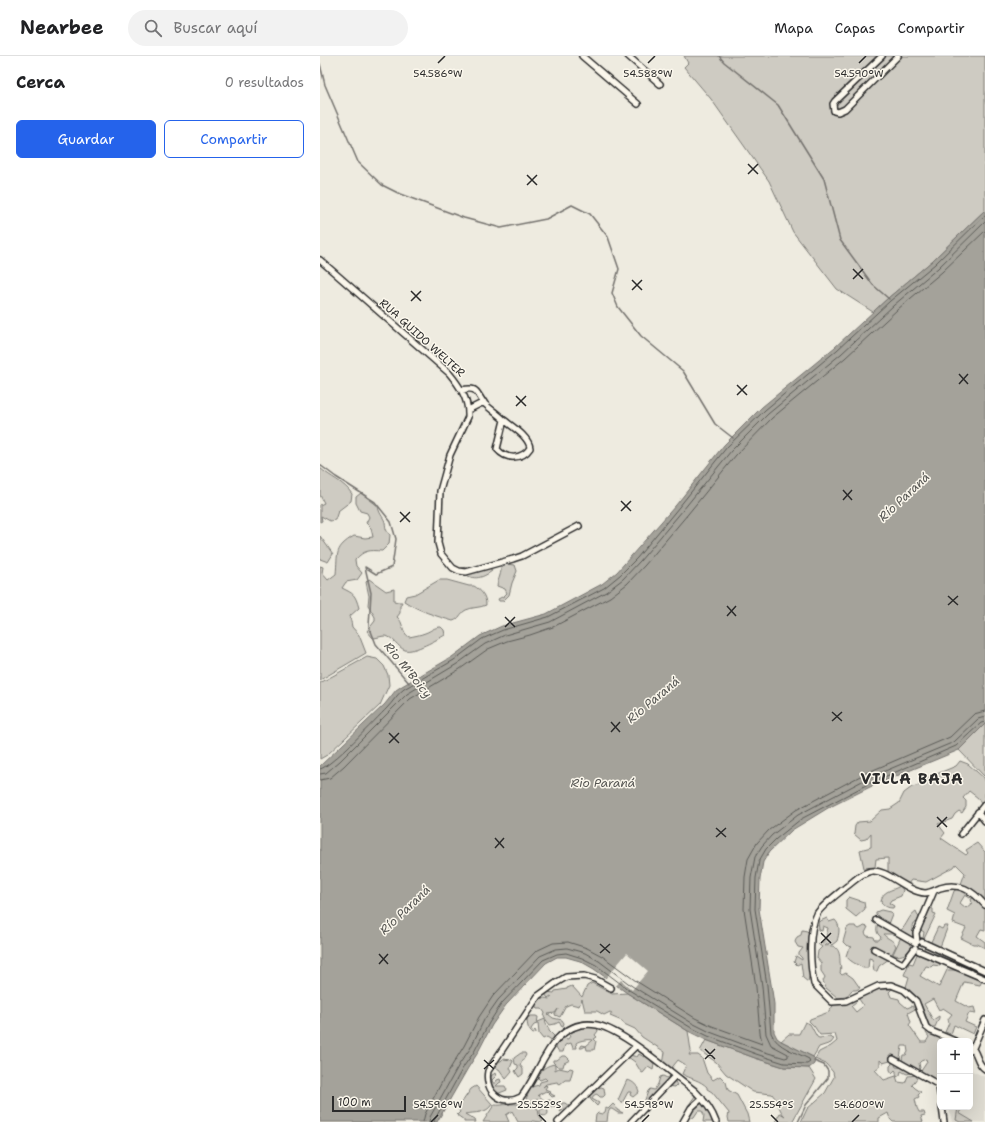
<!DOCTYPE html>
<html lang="es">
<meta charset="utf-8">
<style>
body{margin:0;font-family:"Shantell Sans",sans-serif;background:#f2f2f2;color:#202124}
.controls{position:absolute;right:12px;bottom:12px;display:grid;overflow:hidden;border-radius:6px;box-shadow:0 4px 16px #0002}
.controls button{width:36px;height:36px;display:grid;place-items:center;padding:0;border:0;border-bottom:1px solid #e0e0e0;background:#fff;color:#202124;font:20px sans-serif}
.scale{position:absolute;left:12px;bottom:10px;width:74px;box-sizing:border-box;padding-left:4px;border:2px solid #2b2b2b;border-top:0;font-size:11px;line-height:14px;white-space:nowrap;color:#2b2b2b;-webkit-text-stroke:3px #fbf7ec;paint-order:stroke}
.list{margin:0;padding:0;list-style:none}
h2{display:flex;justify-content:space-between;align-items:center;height:52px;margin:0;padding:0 16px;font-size:17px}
h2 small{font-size:13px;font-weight:400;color:#757577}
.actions{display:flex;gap:8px;padding:12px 16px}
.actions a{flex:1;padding:9px 0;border:1px solid #2563eb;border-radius:6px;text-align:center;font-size:14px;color:#2563eb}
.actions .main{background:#2563eb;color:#fff}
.icon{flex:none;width:22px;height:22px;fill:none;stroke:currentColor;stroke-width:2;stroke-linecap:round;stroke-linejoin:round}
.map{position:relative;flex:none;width:665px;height:1066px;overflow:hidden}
header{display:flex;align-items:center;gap:24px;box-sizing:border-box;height:56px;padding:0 20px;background:#fff;border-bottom:1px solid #e0e0e0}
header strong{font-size:19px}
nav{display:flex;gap:22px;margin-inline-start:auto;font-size:14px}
.search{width:280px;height:36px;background:#f2f2f2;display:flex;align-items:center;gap:10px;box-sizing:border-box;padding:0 14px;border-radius:22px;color:#757577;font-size:15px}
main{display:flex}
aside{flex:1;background:#fff}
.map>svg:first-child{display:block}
.built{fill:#dedbd1}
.green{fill:#cecbc2;stroke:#7c7b76}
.water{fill:#a4a29a;stroke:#74726e}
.pier{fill:#eeebe0}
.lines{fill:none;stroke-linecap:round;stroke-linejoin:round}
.shore{stroke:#5b5b57;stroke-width:1}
.stream{stroke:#74726e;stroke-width:1.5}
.minor-casing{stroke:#2b2b2b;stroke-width:8}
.minor{stroke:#fbf7ec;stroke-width:5}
.ticks{fill:none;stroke:#2b2b2b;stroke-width:1.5}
.labels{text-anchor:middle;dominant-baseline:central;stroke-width:3;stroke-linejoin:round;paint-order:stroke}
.street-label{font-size:11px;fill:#2b2b2b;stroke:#fbf7ec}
.water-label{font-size:12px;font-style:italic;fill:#555552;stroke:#fbf7ec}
.district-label{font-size:15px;font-weight:bold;letter-spacing:1px;fill:#2b2b2b;stroke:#fbf7ec}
.ticks-label{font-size:10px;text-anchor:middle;fill:#2b2b2b;stroke:#fbf7ec;stroke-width:3;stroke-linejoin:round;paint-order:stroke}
</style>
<header>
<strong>Nearbee</strong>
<div class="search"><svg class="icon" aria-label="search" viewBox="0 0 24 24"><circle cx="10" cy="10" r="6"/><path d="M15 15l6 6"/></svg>Buscar aquí</div>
<nav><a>Mapa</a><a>Capas</a><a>Compartir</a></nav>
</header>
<main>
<aside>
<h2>Cerca<small>0 resultados</small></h2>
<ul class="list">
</ul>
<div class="actions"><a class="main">Guardar</a><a>Compartir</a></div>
</aside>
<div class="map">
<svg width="665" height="1066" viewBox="0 0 665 1066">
<rect width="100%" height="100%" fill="#eeebe0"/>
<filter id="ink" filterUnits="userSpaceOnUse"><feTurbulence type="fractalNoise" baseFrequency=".025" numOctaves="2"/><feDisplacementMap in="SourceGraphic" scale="8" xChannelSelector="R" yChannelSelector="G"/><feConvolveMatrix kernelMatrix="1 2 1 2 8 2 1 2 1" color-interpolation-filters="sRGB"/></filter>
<g filter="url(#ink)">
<path class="built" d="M650 1014 665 1021V1066H632L629 1051H650Z"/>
<path class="green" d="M364 0H665V154L612 205 568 242 553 256 517 233 473 176 449 125 391 43 364 11 368 7Z
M0 412C10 421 24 426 32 438L31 445 18 455 15 464 10 465 1 460 2 465 0 466V449L4 447 0 439Z
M41 437 58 450C59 458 63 460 65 466 66 473 65 473 70 479L69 488 62 495C49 494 44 494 35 504L36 510 42 517 37 524 26 526 22 532C34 538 35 538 39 552L30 560 32 571 39 579 46 597 0 624V510L3 511 2 517 8 524 16 518C18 497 14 492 34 480L45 482 53 481 51 472 46 467 49 461 47 457 40 455 36 447V441Z
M0 480 13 498 8 506 0 503Z
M185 508 195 509 197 515 192 527 189 539 183 545H179L178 543 184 540 187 537 185 533 177 530C178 523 182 517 181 510Z
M146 511 151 515 169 511 172 515C161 523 152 525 141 515L142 512Z
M49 523 66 535 74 533V545L78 546H82L80 550V557L77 561C84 566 81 576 89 581 94 580 100 579 105 577 111 575 114 571 121 571L124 574 125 579C118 583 93 597 85 594 77 591 74 581 65 580 61 580 57 582 53 582L47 575 55 565V561L48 549 49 540 46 526Z
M119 524H127L149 530H154C161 534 166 540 166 549 160 552 152 551 146 554 140 557 140 563 133 565 116 560 99 555 84 545L86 540 95 538Z
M47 601 57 603 64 610 68 619 69 629 60 649 7 699 0 703V627Z
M665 668V721L639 694Z
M640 705 648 708 665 723V742L661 748 658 742 649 735 643 742 646 745V751L642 757 639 755 635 758 632 763 618 768 625 777 621 782 646 799 648 797 646 794 657 787 665 796V844L657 838 641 828 645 817 636 808 634 811 606 826 591 824 588 828 568 816V802L556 803 555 811 544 812 540 794 551 791V777L546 783 541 784 534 778 535 770 538 766 550 765 562 754 570 753 579 747 584 737 592 731 604 728 607 722 636 710Z
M580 830 583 834 581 840 571 844 569 847 574 850 573 852C567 852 565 850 561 846 562 834 572 835 580 830Z
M638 832 653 838 650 842 645 839 640 847 646 852 652 847 651 843 655 841 665 851V874L661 873 657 880 665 886V892L657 888H653L641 882 646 872 633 867 635 859 627 855 634 835Z
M529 841 544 846 545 853 536 861 526 853V844Z
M611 852 613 853V857L616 858 603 885 600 884 598 881 603 882 604 876 599 873Z
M561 854 570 856 572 858 568 868 571 871 580 875C587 870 588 860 596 855L601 866 593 867C590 874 595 879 593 887 592 895 581 903 573 898L581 881 575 878H563C567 883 573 883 576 890L572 898 569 900V903L559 910 557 915H554L552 903 549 902 548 912H543C537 908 530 906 526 900L528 894 532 891 526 889 523 886 527 872 530 870H535L539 873 543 871 544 870 548 871 545 877 547 880 554 881 555 884H559L561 881C554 876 557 869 560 862L556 858V856Z
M507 862 509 866 515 864C521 870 519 878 517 885L512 889 510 887 504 890C518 888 520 895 520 907 521 911 521 913 520 917L522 919 526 917 533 922 540 932 536 934H532L526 941 518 942 506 932 503 925 505 921 501 915V907L497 902 498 895 502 891 498 888C507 887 506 879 508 872L503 870 502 875 499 874 498 866Z
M624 870H628L620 891 610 888 618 871 622 873Z
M482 874 487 875 490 878 488 881 491 921H489L488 926 483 922 481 907 477 909 474 906 476 900 482 904V902L479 899V897L483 892 478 891 475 886 477 881 481 879Z
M607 889 665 916V921L617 898 609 900 619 906 620 910 613 909 611 911 606 910 600 920 619 931 627 914H638L662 925 660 929 644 926 636 945 649 952 654 951 656 958 649 957 645 966 656 971 653 978 634 969 631 978 625 976 629 967 628 963 632 958 623 952 619 954 613 943 604 948 613 964 619 960V962L615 971H610L601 948 586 931 589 921 584 919 589 907 593 908 597 898 601 897 607 900 604 892Z
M272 927 292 938 307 937 368 975 371 995 369 999H378L382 1002 387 1017 393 1024 400 1020 406 1026 408 1034 417 1039 427 1058 429 1066H409L408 1061 409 1057 392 1036 387 1033V1031C380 1024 371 1023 362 1018L366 1009 358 1004 350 1014 343 1009 345 996 322 981 315 973 304 968 302 965 290 960 292 957 290 956 284 959 277 955H265L262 943 259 950 251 948 246 950 240 961 235 959 238 953 235 957 228 958 233 962 242 964 244 967 243 971 241 970V969L239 966 235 968 230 969 224 961 225 957 222 953H217L215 948C220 942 222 941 229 943L232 941 231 940 228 942 225 938 227 936 234 937 235 935 247 933V932L252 930 262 941 267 930Z
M558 933H572L569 936 571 941 579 943 580 946 587 952 592 950 595 952V953L588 957 591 966 589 969 601 986H606L609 981 606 977 607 974 625 985H620L619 1024 607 1020 601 1015 607 1006 606 1003 601 1005 599 1007 600 1012 598 1014 582 1004 583 999H586L588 996 587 990H582C582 991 580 1001 580 1003L573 999H569L570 1005 563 1007 560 1004V1010L555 1014 564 1024 576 1020 578 1026 585 1027 588 1020 597 1019V1022L592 1029 595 1032 601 1036 598 1039 599 1041 595 1043 597 1052 599 1056H604L605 1059 601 1060 603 1066H573L570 1063 568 1057 559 1062V1066H481L487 1053 505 1037 514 1021 513 1016 506 1008 495 1003 499 996 511 990 517 985 515 978 500 979 494 970 489 965 490 963 509 956 514 948 535 943 537 945 531 950 536 956 542 951 543 949 539 943H537L538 940Z
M211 960H216L218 961 217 968 214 969 211 973 213 976 215 974 216 976V977L213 978C208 974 207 969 207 962Z
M225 963 226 968 229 973V975L234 980 233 985 227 981 223 983 219 978 218 966Z
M485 966 490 968 497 981 499 982 509 981 514 983 511 987 499 991 493 1001 461 985 469 978H479Z
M266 970 277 972 278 975 275 979 277 981 274 983 276 985 274 994H267L266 990 262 992H260L262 989 266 990 273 984C269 983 260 984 256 987L257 992H253L251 987 245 989 243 996H239L236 991 239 986 243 982 248 983 250 980 247 976 255 975 256 973Z
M386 984 435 1002 464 1011 489 1012 496 1023 472 1066H455L460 1057 465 1060C459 1055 458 1045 452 1038L433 1036 406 1018 396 1006 380 995Z
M201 997H205L206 999 200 1009 203 1013V1018L199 1021 195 1015 198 1012V1009L195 1008 194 1002Z
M319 998 324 1001 326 1000 334 1008 333 1014 328 1011 323 1017 321 1016 315 1006 308 1001 310 999 317 1001Z
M242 1000H246L250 1004 244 1007 243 1011H238L233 1006V1004H237Z
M183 1003 192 1004 193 1005 190 1012 192 1016 186 1023 179 1013H176L175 1009 178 1005H181Z
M571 1003 578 1008 575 1009 576 1011 588 1012 591 1017 587 1018 581 1015 580 1019 577 1021 576 1017V1015L575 1014 572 1017 570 1014V1010L572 1008Z
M235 1008V1014L239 1012 248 1014 250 1012 253 1013 250 1024H245L240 1028 237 1026 226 1028 223 1031 226 1029 227 1030 225 1033 230 1035 231 1038 235 1040 232 1041 226 1035 218 1039 225 1045 230 1044 236 1050H241L242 1047H245L249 1050 240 1056 241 1054 233 1050 230 1052 227 1050 228 1057C227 1061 222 1060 220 1058V1053H223C224 1048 221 1046 217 1043L213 1047 208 1046 206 1043 211 1031 219 1029 220 1026 227 1024 225 1022 220 1024 218 1022C219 1014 227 1009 235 1008Z
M175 1017 176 1020 172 1024 173 1027H175L177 1024 180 1023 181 1026 179 1027 176 1030H185L187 1034 177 1038 172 1033 173 1032 171 1029V1020Z
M343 1020 347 1022 350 1021 354 1024 357 1029 355 1031 347 1030 341 1039 327 1047H324L328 1035 330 1033 334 1034 338 1028 340 1021Z
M307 1024C313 1025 318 1030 319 1036L313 1041 310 1039 311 1036H308L302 1047 298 1044Z
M156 1030 172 1048C167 1058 155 1056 145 1058L155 1064 156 1066H144V1064L137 1059 140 1056 138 1052 151 1033Z
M281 1031 284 1032 285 1039 283 1041H280L278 1039 276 1038 273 1040 272 1043 279 1047 277 1050 271 1044 269 1038 272 1035Z
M375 1040H378L389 1056 393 1066H383L384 1059 382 1055H378L374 1061 372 1062 369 1059 373 1053H375L377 1047 370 1051 368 1050Z
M204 1045 210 1048 208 1050H213L218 1053 219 1059 223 1065 222 1066 212 1065 211 1066H198L192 1055 186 1059 189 1066H163L174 1049C184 1050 192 1046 201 1049Z
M293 1048 297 1052V1054L303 1057H298L292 1053H290L288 1057 287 1066H275L276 1059 278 1057 282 1058 285 1056 286 1052 288 1053Z
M638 1051H643L639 1057 654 1066H640L636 1064Z"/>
<path class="water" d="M665 154V668L639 694 550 731 508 752 472 774 449 796 443 806 440 823 439 853 451 928 454 948V976L457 982 461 985 493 1001 495 1003 494 1008 489 1012 464 1011 435 1002 386 984 368 975 307 937 274 913 260 905 246 901H237L226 907 186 949 172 969 157 998 148 1012 117 1066H0V710L65 648 76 634 82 630 132 601 160 580 182 570 226 558 282 528 297 516 356 449 404 389 442 351 515 291 568 242 612 205Z"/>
<path class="pier" d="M307 897 328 915 312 934 301 924 296 930 285 923Z"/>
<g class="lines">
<path class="shore" d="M0 713C10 712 57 662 67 652 73 646 77 638 84 633L134 604 162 583 183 574 228 561 284 532 300 519 317 502 359 451 407 391 445 354 517 294 570 245 615 208 665 159
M0 718 6 717 20 705 87 638 137 608 165 588 185 579 230 566 286 536 303 523 320 505 363 454 411 395 448 358 521 298 574 249 618 212 665 166
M0 724 10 722 24 710 90 643 140 613 168 593 187 585 210 579 233 571 290 541 307 528 325 509 368 458 416 399 452 362 525 302 578 253 622 216 665 175
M103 1066 105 1058 123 1024 144 990 159 961 173 940 216 895 233 887 248 886 267 892 282 900 316 925 375 962 392 970 442 988V986L440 977 436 931 424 853 425 821 428 803 437 787 449 774 476 754 544 718 630 681 654 658 665 655
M109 1066 110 1061 140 1007 150 993 164 964 178 944 220 900 236 893 247 892 265 897 279 905 312 930 372 967 390 976 438 994 465 1002 468 1001V998L451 989 446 978 442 930 430 853 431 822 435 801 442 790 452 779 478 759 546 723 634 686 658 663 665 661
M114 1066 115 1063 144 1010 154 996 169 967 182 947 223 904 237 898 246 897 262 902 276 909 309 934 370 971 388 980 436 998 464 1007 487 1008 490 1006 489 1003C476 996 457 992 451 977L447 929 435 853 436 822 439 805 446 793 456 783 481 763 548 728 636 690 661 667 665 666"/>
<path class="stream" d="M399 0 404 6 458 49 504 123 520 184 553 229 569 243
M0 8 5 29 38 106 62 129 80 138 144 162 181 172 226 163 252 149 270 158 288 181 299 213 292 237 298 251 321 280 363 315 395 368 413 382
M0 409 16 421 55 446 71 466 76 483 72 511 56 518 45 511 51 537 49 570 56 588 89 627
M478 1066 486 1049 508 1022V1015L504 1009 494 1005"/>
<g class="minor-casing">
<path id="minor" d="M262 0 318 48
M308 0 340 28
M562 0 515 45 513 48 514 55 518 56 525 53 578 0
M0 204 129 317C139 329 149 343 148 361L130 399 120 435 118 487 121 498 133 512 139 515 146 516 193 503 202 500 259 470
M142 334C158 330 156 337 164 347 170 353 178 358 184 364L177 393C186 404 202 404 210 392 209 381 193 371 184 364
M148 354 164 346
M658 756 665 765
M641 778 665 748
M556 864 596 887
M597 886 596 877 614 835
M602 886 665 915
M554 893 583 908 595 892
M599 895 665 923
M291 932 275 923 264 920 246 921 236 927 218 940 168 1015C164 1036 182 1051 201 1041 216 1022 222 999 238 982 249 971 262 966 277 969 303 974 353 1018 375 1035 384 1044 392 1054 396 1066
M635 985 611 975 606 971 596 945 584 934 571 929 558 930 526 945 512 946 494 928C490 909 488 875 497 858 500 851 519 837 526 831 533 826 542 816 552 815 567 813 587 836 605 837 610 837 615 834 620 832 639 826 652 834 665 849
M651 991C658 997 656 1007 665 1013
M650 995 653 992 665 964
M573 1003 619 1029
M620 1027 619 1029 620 1038
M622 1051 624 1066
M238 1066 316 990
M311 1066 355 1020
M363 1066 371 1052 382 1042"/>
</g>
<use href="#minor" class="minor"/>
</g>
</g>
<path class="ticks" d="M118 7 125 0M328 7 335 0M539 7 546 0M428 108 438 118M428 118 438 108M207 119 217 129M207 129 217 119M533 213 543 223M533 223 543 213M312 224 322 234M312 234 322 224M91 235 101 245M91 245 101 235M639 318 648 328M639 328 648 318M417 329 427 339M417 339 427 329M196 340 206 350M196 350 206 340M523 434 532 444M523 444 532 434M301 445 311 455M301 455 311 445M80 456 90 466M80 466 90 456M628 540 638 549M628 549 638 540M407 550 416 560M407 560 416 550M185 561 195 571M185 571 195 561M512 656 522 665M512 665 522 656M291 666 300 676M291 676 300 666M69 677 79 687M69 687 79 677M617 761 627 771M617 771 627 761M396 772 406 781M396 781 406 772M175 782 184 792M175 792 184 782M501 877 511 887M501 887 511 877M280 888 290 897M280 897 290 888M59 898 68 908M59 908 68 898M385 993 395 1003M385 1003 395 993M164 1004 174 1013M164 1013 174 1004M219 1059 226 1066M451 1059 458 1066M111 1066 118 1059M322 1066 329 1059M532 1066 539 1059"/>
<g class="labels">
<g class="street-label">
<text transform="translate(102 282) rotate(42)">RUA GUIDO WELTER</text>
</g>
<g class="water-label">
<text transform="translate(584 441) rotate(-43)">Río Paraná</text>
<text transform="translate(88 614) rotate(51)">Rio M'Boicy</text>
<text transform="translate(333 644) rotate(-40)">Río Paraná</text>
<text x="283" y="727">Rio Paraná</text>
<text transform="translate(85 854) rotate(-44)">Río Paraná</text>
</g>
<g class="district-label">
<text x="592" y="723">VILLA BAJA</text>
</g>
</g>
<g class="ticks-label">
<text x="118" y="21">54.586°W</text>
<text x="328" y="21">54.588°W</text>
<text x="539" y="21">54.590°W</text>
<text x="118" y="1052">54.596°W</text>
<text x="219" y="1052">25.552°S</text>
<text x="329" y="1052">54.598°W</text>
<text x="451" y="1052">25.554°S</text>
<text x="539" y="1052">54.600°W</text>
</g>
</svg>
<div class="controls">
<button>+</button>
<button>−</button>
</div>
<div class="scale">100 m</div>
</div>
</main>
